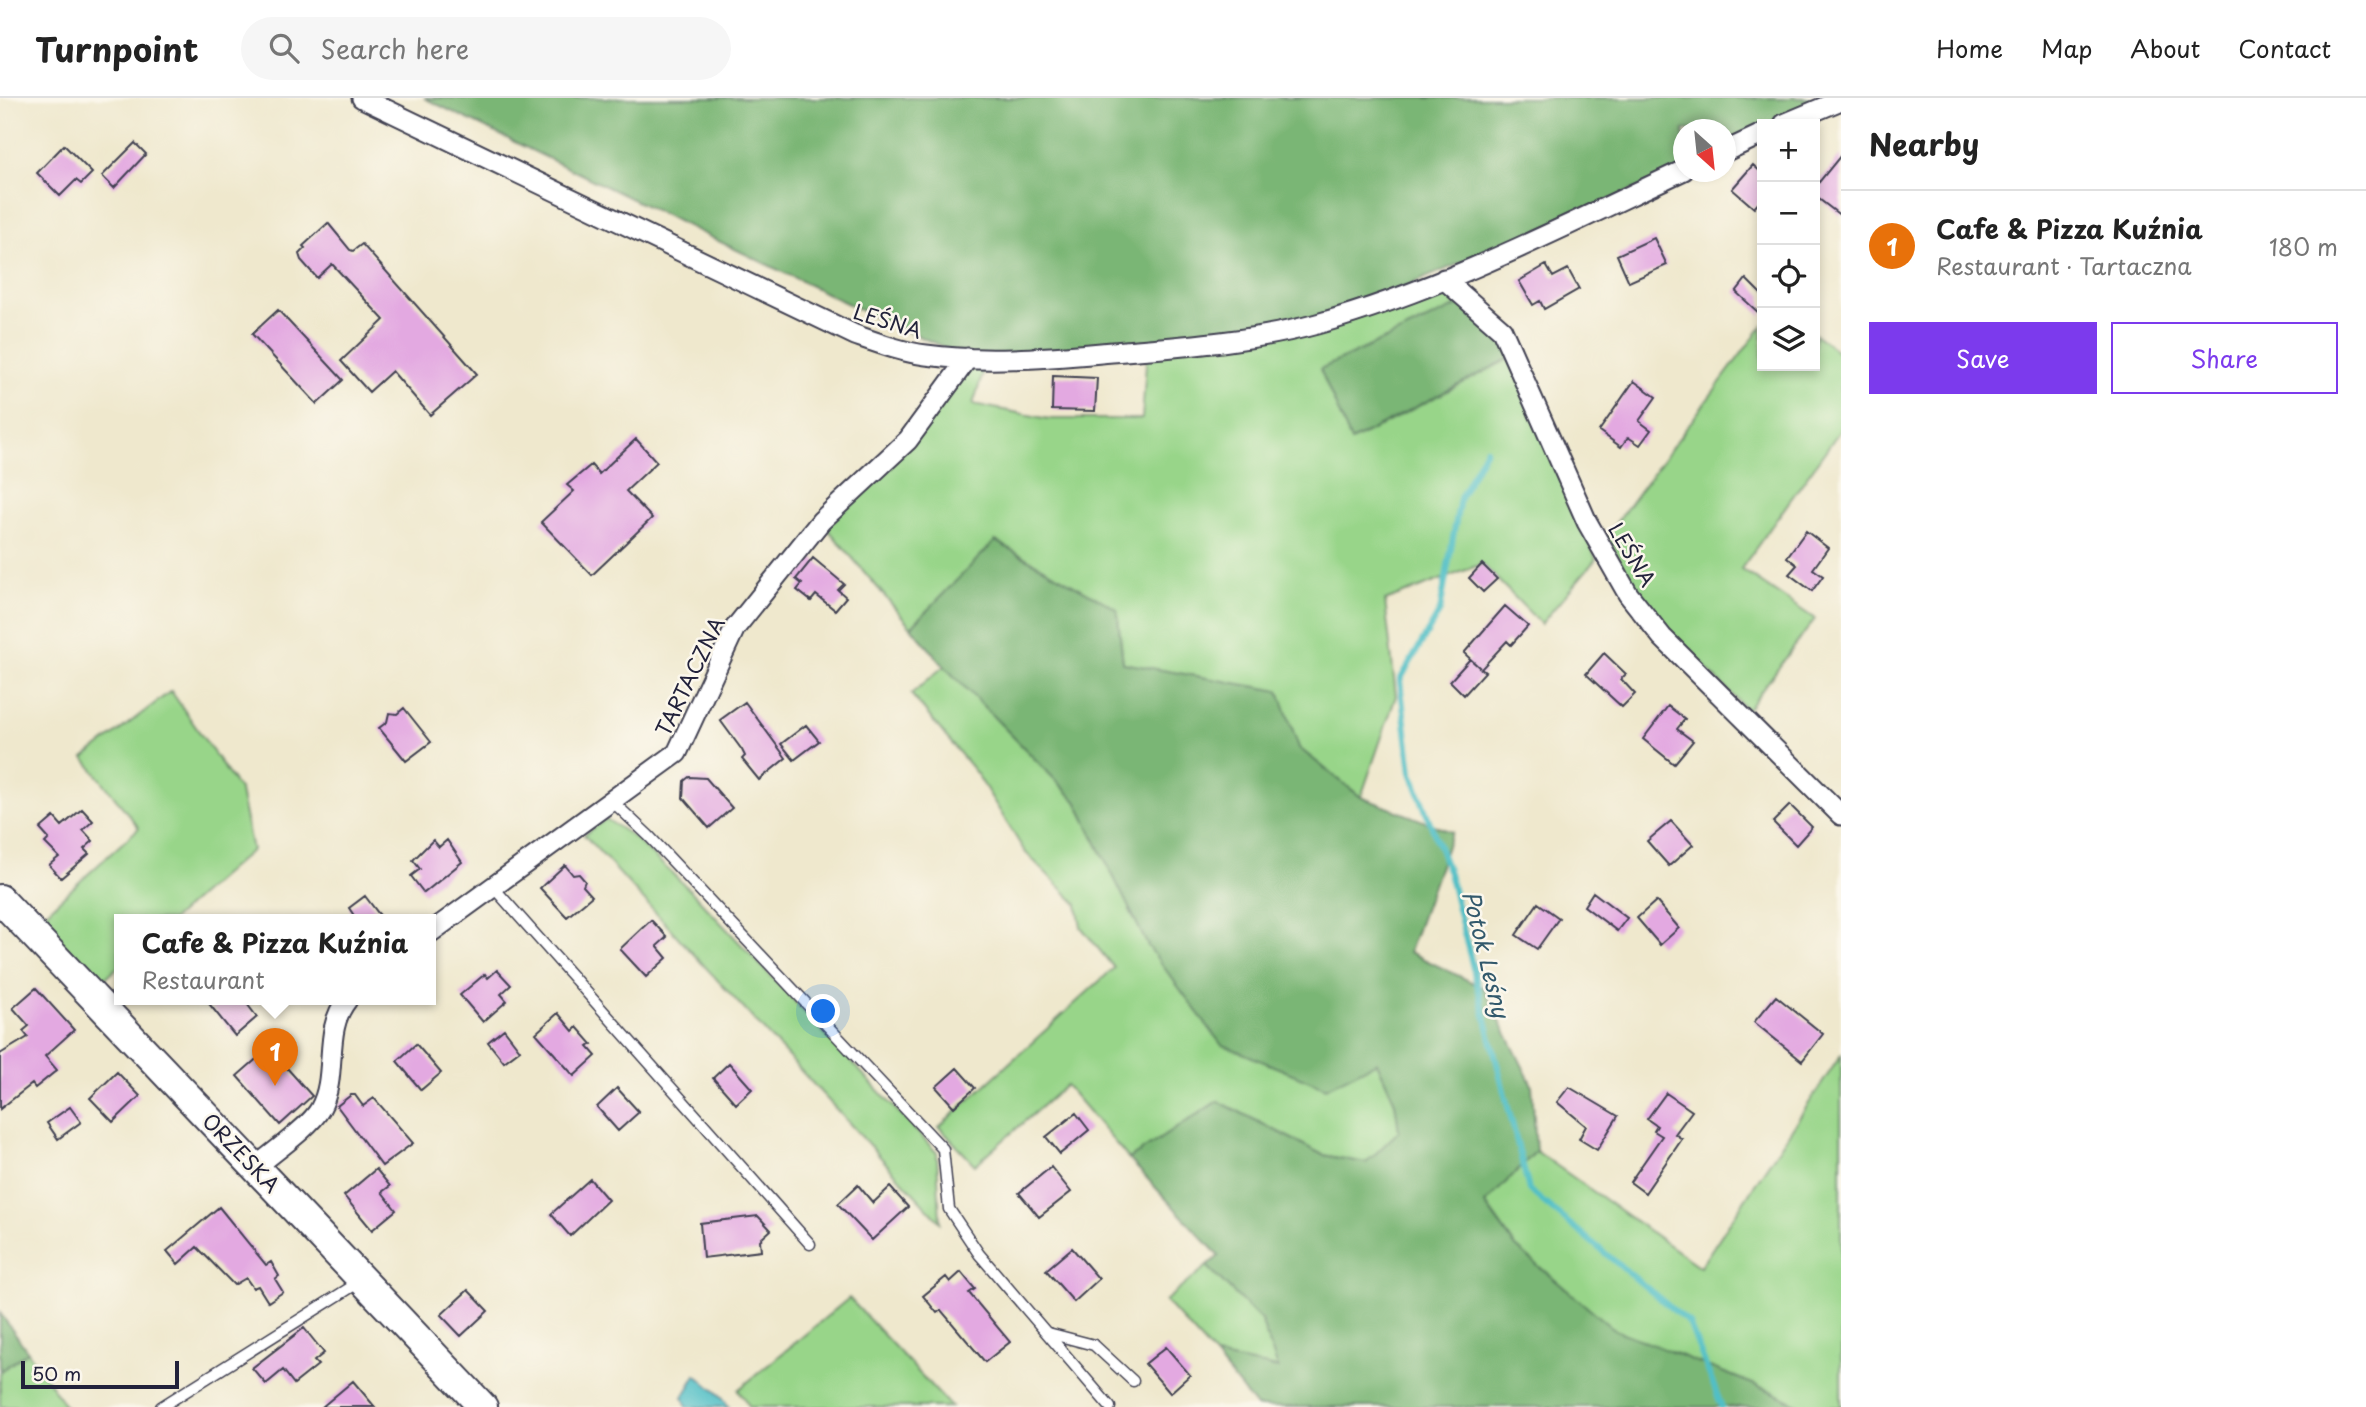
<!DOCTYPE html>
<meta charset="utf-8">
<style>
body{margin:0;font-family:"Playpen Sans",sans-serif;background:#f6f6f6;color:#222}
.controls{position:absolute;right:21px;top:21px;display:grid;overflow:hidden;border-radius:0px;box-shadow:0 4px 10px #0003}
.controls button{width:63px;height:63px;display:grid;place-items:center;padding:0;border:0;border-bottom:2px solid #e0e0e0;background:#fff;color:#222;font:35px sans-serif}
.compass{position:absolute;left:1673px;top:21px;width:63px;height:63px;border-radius:50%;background:#fff;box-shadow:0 4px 10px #0003;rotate:153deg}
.scale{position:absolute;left:21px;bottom:18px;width:158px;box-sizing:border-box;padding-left:7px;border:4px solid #22223b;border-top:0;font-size:19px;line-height:24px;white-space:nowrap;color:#22223b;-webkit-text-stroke:5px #fbf7ec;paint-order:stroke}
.you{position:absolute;left:824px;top:914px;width:24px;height:24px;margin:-18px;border:5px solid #fff;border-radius:50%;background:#1a73e8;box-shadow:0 0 0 10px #1a73e833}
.badge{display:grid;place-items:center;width:46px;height:46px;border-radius:50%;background:#7c3aed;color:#fff;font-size:23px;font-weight:700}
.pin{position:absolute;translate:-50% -58px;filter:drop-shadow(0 2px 4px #0008)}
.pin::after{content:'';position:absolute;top:37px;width:24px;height:21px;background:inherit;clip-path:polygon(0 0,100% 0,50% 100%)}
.popup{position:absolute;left:114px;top:816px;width:322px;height:91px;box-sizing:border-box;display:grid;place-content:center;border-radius:0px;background:#fff;filter:drop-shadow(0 2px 5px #0005);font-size:23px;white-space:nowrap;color:#767676}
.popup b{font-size:26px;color:#222}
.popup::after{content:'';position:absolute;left:50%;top:100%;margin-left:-14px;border:14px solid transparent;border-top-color:#fff}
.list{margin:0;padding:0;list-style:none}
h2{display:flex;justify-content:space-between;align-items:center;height:91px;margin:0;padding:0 28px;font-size:30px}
h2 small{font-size:23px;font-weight:400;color:#767676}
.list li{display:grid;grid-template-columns:46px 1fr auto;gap:21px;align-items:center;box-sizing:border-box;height:112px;padding:0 28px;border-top:2px solid #e0e0e0}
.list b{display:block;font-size:26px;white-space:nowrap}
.list p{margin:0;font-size:23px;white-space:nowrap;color:#767676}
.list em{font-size:23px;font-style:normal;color:#767676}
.actions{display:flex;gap:14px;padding:21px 28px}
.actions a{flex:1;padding:16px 0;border:2px solid #7c3aed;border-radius:0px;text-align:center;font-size:24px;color:#7c3aed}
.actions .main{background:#7c3aed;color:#fff}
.icon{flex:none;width:38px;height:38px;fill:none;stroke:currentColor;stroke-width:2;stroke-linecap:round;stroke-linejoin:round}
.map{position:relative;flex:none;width:1841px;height:1309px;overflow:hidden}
header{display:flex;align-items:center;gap:42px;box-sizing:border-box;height:98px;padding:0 35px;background:#fff;border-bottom:2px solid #e0e0e0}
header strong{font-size:33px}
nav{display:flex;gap:38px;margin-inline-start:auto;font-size:24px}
.search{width:490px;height:63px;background:#f6f6f6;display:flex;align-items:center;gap:18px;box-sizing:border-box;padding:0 24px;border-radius:38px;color:#767676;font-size:26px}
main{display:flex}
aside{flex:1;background:#fff}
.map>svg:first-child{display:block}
.green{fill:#98d589;stroke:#5d7c62;stroke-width:2}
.forest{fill:#7ab675;stroke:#4e6c58;stroke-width:2}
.water{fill:#51bfc6;stroke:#3a7080;stroke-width:2}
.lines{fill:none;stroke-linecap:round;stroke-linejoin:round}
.stream{stroke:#51bfc6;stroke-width:6}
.building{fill:#e3a9e1}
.lane-casing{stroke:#414051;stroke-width:13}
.street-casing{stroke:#414051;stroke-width:23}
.secondary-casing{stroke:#414051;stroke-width:32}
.lane{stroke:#fff;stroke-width:10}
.street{stroke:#fff;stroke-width:19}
.secondary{stroke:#fff;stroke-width:28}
.labels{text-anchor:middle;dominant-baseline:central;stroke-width:5;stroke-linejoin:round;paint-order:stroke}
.street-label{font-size:21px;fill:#22223b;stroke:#fbf7ec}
.water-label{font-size:23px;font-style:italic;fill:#32596c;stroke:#fbf7ec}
</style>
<header>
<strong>Turnpoint</strong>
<div class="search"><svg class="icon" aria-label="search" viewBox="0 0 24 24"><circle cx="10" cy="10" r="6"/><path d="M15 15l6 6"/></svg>Search here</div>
<nav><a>Home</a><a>Map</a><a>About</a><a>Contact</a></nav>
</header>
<main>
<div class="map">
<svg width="1841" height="1309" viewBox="0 0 1841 1309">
<rect width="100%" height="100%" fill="#fbf7ec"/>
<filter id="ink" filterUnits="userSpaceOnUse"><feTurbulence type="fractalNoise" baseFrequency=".0143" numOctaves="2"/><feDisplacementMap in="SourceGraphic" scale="14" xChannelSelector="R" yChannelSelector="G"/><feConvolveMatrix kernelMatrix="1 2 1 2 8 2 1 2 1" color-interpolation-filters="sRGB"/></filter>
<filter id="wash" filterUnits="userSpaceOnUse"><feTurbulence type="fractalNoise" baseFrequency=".00686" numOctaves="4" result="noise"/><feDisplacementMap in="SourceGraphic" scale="28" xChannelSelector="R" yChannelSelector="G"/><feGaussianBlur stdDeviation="1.57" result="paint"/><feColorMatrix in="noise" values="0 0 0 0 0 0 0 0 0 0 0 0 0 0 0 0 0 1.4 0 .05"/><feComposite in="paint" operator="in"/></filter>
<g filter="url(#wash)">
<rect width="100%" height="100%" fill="#efe8cd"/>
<path class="green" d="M1444 181 1468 203 1351 343 1514 258 1596 461 1541 526 1482 466 1385 503 1396 598 1361 699 1299 650 1279 594 1123 565 1117 511 996 443 911 529 821 423 908 342 968 260H988L973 306 1049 321H1142L1147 251Z
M1762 228V268H1815V236L1841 256V331L1741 471 1815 521 1747 612 1667 530 1630 482 1607 437Z
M944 568 1076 703 1148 848 1377 964 1395 1004 1400 1033 1366 1065 1323 1057 1218 1003 1129 1061 1066 987 975 1067 939 1029 1114 870 1081 829 1077 806 1025 754 977 676 911 596Z
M171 593 240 693 252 752 172 822H119V868L95 889 34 825 139 730 84 660Z
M606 721 632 738 691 793 937 1055 940 1124 584 737Z
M1841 957V1309H1801L1773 1294 1613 1232 1516 1149 1485 1105 1536 1053 1700 1169Z
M1207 1168 1261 1222 1278 1270 1215 1258 1165 1203Z
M849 1200 951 1309H750L738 1292Z
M28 1254 66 1309H0V1273Z"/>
<path class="forest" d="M424 0H1841L1784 26H1762V36L1726 52V32H1684L1683 71 1314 227 968 260 871 217Z
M1468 203 1514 258 1351 343 1320 271Z
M995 443 1117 511 1123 565 1279 593 1299 650 1361 699 1452 734 1409 854 1484 890 1532 987 1536 1053 1485 1106 1516 1149 1613 1231 1773 1294 1801 1309H1256L1215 1258 1278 1270 1261 1222 1207 1168 1219 1158 1129 1061 1218 1003 1323 1057 1366 1065 1399 1033 1395 1004 1377 964 1326 990 1221 946 1148 848 1076 703 944 568 911 529Z
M0 1215 28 1254 0 1273Z"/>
<path class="water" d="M696 1277 722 1299 729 1309H687L683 1299Z"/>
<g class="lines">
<path class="stream" d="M1486 351 1460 400 1440 513 1400 582 1411 674 1449 775 1529 1092 1689 1225 1722 1309"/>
</g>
<g id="blocks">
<path class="building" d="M135 45 146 56 114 90 102 78Z
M64 47 92 75 81 86 76 82 60 98 37 75Z
M1841 57V118L1815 98V89Z
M1753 67 1762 75V101L1754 110 1732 91Z
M328 125 350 152 353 153 362 146 477 276 430 317 392 273 369 294 341 263 384 222 332 166 317 180 301 162 299 156 305 150 303 148Z
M1654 140 1667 167 1629 184 1617 157Z
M1546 167 1553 179 1568 171 1579 191 1544 211 1540 203 1533 207 1519 183Z
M1746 181 1762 197V218L1736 194Z
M278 212 343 282 317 306 252 236Z
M1053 278 1097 280 1095 313 1052 312Z
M1634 283 1656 299 1639 323 1651 332 1640 347 1628 339 1621 349 1599 333Z
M636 341 657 364 626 393 652 420 592 477 541 424 574 393 567 387 591 367 599 376Z
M1806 433 1828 450 1813 471 1823 478 1812 493 1789 476 1797 467 1787 459Z
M813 460 844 486 838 492 846 499 835 512 816 497 811 503 797 492 802 486 796 481Z
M1482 466 1497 481 1483 494 1469 480Z
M1505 508 1528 528 1511 547 1507 543 1481 571 1485 574 1464 597 1450 583 1470 561 1480 570 1464 555Z
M1604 555 1626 576 1621 581 1635 596 1622 609 1586 576Z
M745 604 786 660 759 682 742 661 745 658 742 652 720 622Z
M1668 608 1685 621 1677 631 1693 643 1674 666 1643 641Z
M404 610 431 644 406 663 379 630 387 624 389 615 397 616Z
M806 627 819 643 794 662 781 646Z
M689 679 706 680 732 710 709 730 683 700 684 683Z
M1790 707 1812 729 1796 747 1773 724Z
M82 711 93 723 83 732 93 743 84 751 89 756 61 780 49 767 59 759 45 745 49 741 40 731 54 719 62 728Z
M1671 723 1693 747 1669 768 1647 743Z
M433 742 439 749 447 742 462 764 424 795 411 778 420 771 413 762Z
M565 767 573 777 579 776 585 783 583 788 592 798 567 819 540 790Z
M1593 794 1627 820 1617 833 1584 808Z
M365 798 378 815 384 822H357L349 810Z
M1656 803 1679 830 1660 847 1637 820Z
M1538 805 1559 820 1537 851 1516 837Z
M651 822 667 839 657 848 667 860 646 879 620 851Z
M497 872 511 887 501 896 507 903 483 924 460 897 485 876 488 880Z
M36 890 74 932 45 958 57 972 35 990 32 986 0 1011V956L28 939 23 933 29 928 13 910Z
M1776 898 1823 936 1802 963 1754 924Z
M206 902H244L257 919 235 938Z
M558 915 573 933 577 929 592 946 588 949 596 958 574 978 536 935Z
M504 931 520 952 504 964 488 944Z
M416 946 441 975 421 992 397 963Z
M269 950 312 998 280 1027 237 978Z
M729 965 752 991 736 1006 713 980Z
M957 970 975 990 954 1009 936 989Z
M117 974 140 998 113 1024 90 1000Z
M1569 989 1618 1018 1597 1052 1579 1041 1586 1028 1557 1004Z
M617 990 639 1014 618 1033 597 1009Z
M1666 995 1692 1013 1675 1036 1682 1041 1645 1095 1630 1084 1662 1038 1654 1033 1657 1028 1647 1021Z
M351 997H355L363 1008 374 1000 413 1045 382 1068 337 1008Z
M70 1009 81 1024 58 1041 47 1025Z
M1076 1015 1089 1032 1060 1056 1046 1039Z
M1051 1069 1071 1094 1039 1119 1019 1095Z
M376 1071 390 1088 382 1094 396 1112 372 1132 344 1098Z
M590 1081 608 1102 570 1138 551 1116Z
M858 1087 873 1105 890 1089 908 1109 872 1142 838 1106Z
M219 1109 266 1167 271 1164 279 1178 275 1181 283 1194 268 1204 258 1188 253 1190 246 1180 234 1187 197 1149 178 1166 167 1153Z
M758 1118 771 1132 760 1142 761 1153 703 1160 700 1125Z
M1072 1150 1099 1181 1074 1204 1046 1172Z
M961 1174 975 1191 969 1195 1010 1244 985 1264 941 1212 937 1215 923 1198 946 1179 950 1184Z
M468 1192 488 1213 461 1238 441 1217Z
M304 1230 324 1255 314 1263 318 1267 294 1286 283 1272 266 1286 252 1270Z
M1166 1249 1190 1277 1170 1295 1145 1266Z
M353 1283 375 1309H322Z"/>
</g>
</g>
<g filter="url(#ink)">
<use href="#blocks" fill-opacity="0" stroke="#414051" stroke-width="2"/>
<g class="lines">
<g class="lane-casing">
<path id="lane" d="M612 703 649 738 943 1051 949 1111 979 1156 1110 1309
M494 790 810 1146
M1048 1235 1094 1247 1133 1283
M161 1309 361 1183"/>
</g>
<g class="street-casing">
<path id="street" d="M362 0 855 237C878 245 902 254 926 257 983 265 1044 260 1101 255 1173 249 1247 245 1317 226 1443 191 1565 128 1684 72
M1784 26 1841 2
M1726 53 1762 36
M1444 181 1502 232 1587 424 1628 496 1662 539 1841 717
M431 834 677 655 735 530 821 423 908 342 968 260
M256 1069C273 1054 310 1029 320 1011 339 977 322 933 347 902"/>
</g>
<g class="secondary-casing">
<path id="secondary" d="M0 801 483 1309"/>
</g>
<use href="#lane" class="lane"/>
<use href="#street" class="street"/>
<use href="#secondary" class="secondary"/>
</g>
</g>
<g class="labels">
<g class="street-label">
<text transform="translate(888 222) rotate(17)">LEŚNA</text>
<text transform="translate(1633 456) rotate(59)">LEŚNA</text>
<text transform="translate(689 578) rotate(-64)">TARTACZNA</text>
<text transform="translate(242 1054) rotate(46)">ORZESKA</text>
</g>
<g class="water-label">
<text transform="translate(1487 856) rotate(76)">Potok Leśny</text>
</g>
</g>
</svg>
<div class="controls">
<button>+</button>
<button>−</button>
<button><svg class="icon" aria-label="locate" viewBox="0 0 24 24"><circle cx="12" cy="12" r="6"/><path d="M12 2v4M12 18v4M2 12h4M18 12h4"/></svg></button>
<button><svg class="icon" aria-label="layers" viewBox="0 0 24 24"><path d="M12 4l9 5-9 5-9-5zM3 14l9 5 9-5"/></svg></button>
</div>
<svg class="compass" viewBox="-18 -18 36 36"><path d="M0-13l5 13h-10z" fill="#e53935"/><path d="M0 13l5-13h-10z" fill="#767676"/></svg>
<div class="scale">50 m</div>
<div class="you"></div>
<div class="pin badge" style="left:275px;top:988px;background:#e8710a">1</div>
<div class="popup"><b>Cafe &amp; Pizza Kuźnia</b>Restaurant</div>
</div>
<aside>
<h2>Nearby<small></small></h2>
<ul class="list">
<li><span class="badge" style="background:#e8710a">1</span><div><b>Cafe &amp; Pizza Kuźnia</b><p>Restaurant · Tartaczna</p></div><em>180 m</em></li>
</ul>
<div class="actions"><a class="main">Save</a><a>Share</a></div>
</aside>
</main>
